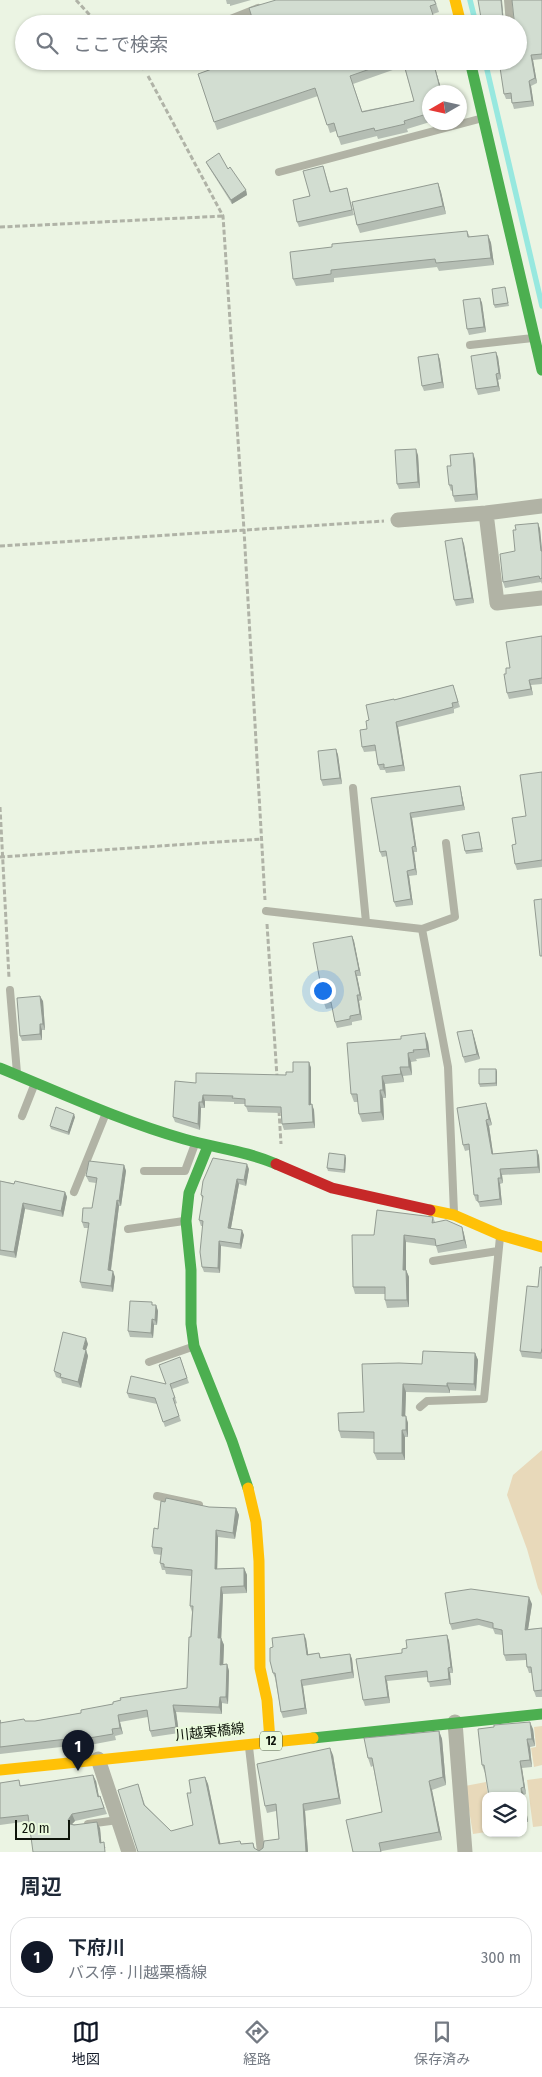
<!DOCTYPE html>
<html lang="ja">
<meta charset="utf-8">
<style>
body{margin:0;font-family:"Fira Sans Condensed","Noto Sans JP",sans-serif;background:#f6f6f7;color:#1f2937}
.controls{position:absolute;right:15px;bottom:15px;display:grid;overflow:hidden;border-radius:10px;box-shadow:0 1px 4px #0004}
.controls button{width:45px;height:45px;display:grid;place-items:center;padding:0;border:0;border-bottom:1px solid #e0e1e3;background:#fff;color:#1f2937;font:25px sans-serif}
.compass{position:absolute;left:422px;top:85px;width:45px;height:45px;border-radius:50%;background:#fff;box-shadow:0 1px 4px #0004;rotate:261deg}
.scale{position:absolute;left:15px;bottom:12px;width:55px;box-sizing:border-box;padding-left:5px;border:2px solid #0e140a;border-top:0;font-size:14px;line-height:18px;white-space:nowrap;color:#0e140a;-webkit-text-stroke:4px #eafadd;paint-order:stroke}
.you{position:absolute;left:322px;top:990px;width:18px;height:18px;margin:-12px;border:4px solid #fff;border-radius:50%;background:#1a73e8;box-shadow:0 0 0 8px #1a73e833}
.badge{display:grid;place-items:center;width:32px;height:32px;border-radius:50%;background:#111827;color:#fff;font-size:16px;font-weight:700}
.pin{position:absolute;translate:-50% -41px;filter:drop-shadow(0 1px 2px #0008)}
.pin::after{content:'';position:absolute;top:26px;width:18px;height:15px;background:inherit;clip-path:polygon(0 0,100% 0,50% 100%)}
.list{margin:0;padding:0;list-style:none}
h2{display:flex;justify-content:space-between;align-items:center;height:65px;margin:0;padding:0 20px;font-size:21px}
h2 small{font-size:16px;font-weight:400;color:#747a83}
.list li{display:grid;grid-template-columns:32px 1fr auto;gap:15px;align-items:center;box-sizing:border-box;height:80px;margin:0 10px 10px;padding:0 10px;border:1px solid #e0e1e3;border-radius:20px}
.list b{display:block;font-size:19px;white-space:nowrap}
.list p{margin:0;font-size:16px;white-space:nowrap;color:#747a83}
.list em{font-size:16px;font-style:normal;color:#747a83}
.icon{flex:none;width:28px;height:28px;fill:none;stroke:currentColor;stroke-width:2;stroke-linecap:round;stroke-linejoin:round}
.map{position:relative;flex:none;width:542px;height:1852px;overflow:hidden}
.search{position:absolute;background:#fff;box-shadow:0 1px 4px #0004;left:15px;right:15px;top:15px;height:55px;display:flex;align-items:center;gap:12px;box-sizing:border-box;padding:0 18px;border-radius:28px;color:#747a83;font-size:19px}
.sheet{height:155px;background:#fff}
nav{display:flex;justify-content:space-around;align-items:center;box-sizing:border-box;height:70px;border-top:1px solid #e0e1e3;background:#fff;font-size:14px;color:#747a83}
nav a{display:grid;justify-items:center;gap:2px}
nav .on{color:#111827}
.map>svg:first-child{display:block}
.green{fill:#e8d9ba}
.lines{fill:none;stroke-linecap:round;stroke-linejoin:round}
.stream{stroke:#97e8df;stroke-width:5.5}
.path{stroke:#b0b3a7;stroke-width:3;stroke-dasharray:5 2.5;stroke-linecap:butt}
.lane{stroke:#b1b3a5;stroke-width:8}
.street{stroke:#b1b3a5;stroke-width:15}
.fast{stroke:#4caf50;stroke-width:11}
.slow{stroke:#ffc107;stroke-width:11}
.jam{stroke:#c62828;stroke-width:11}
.wall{fill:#b5beb4;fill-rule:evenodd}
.shaded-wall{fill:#939b92}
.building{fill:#d2ddd1;stroke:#939b92}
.labels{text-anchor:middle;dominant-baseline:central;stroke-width:4;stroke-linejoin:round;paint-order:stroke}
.shield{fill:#eafadd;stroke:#505949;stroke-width:1}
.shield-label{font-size:12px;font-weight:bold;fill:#0e140a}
.street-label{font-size:14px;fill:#0e140a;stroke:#eafadd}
</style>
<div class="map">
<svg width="542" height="1852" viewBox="0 0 542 1852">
<rect width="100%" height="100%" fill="#ebf4e3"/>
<path class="green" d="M542 1450V1596L538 1588 527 1549 507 1495 513 1475Z
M542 1726V1765L534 1767 531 1748 536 1747 534 1727Z
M542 1778V1826L533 1827 527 1780Z
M486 1782 488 1796H486V1832L473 1834 465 1786Z"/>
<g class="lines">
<path class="stream" d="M470 0 476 24
M485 61 542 306"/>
<path class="path" d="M76 0 98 24
M148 76 223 216 244 530 265 900
M0 227 223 216
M0 546 384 521
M0 807 9 978
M0 857 262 839
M267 924 277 1077
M279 1111 281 1144"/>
<path class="lane" d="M508 0 510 24
M218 24 258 8
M143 66 149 61
M279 172 483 118
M470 345 533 338
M353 788 366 922
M266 911 422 929 448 1067 454 1213
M422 929 455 917 446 843
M10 990 17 1073
M22 1116 35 1083
M144 1171H185L195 1144
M74 1192 106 1113
M128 1229 184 1221
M433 1261 498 1251
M149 1362 192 1347
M420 1407 427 1401 484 1399 500 1237
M157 1496 199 1505
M249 1747 261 1852
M88 1824 118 1820"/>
<path class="street" d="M486 513 497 603 542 598
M398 520 486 513 542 506
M455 1722 465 1852
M98 1759 129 1852"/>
<path class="fast" d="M470 61 542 370
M0 1068C61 1093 121 1121 184 1139 215 1148 247 1151 276 1164
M208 1146 189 1193 186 1221 191 1270V1324L194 1346 232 1441 248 1488
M313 1738 542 1714"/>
<path class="slow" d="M455 0 461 24
M430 1210 454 1215 500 1235 542 1247
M248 1488 256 1522 259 1561 260 1668 267 1700 270 1741
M0 1770 313 1738"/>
<path class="jam" d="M276 1164 332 1188 430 1210"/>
</g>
<path class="wall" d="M226 0H251L230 6V4H227Z
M435 0 439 12 433 14 254 24Z
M542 0V59L533 60 537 83 531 86 534 106 514 109 511 99H506L504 94 500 64 494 66 492 61H518L512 23Z
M234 61H433L442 92H430V122L407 129 408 132 378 139 377 136 341 145 336 131 330 133 318 96 217 130 198 74ZM404 66 414 101 362 111 353 84Z
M206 162 228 169 246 190 247 195 232 204 208 166Z
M323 166 331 192 347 188 354 215 299 227 297 222Z
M438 183 441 192 446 214 360 233 357 225Z
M467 231 470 237 488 235 491 243 494 265 439 271 437 267 334 278V282L296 286 293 279Z
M505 287 509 306 495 308 494 305Z
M480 298 482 303 486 332 469 335 467 329Z
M438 354 440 360 444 388 424 391 422 386Z
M498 357 501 379 498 380 500 391 478 395 476 389Z
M418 455 420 488 399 489 397 484Z
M475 459 478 500 455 502 453 496V490L451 491 449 485 451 466Z
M538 523 540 529 542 547V584L541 582 505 588 503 582 515 551Z
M464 544 474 603 456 606 454 600Z
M542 636V684L531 685 533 695 509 699 507 693 506 674 510 668Z
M453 685 460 707 454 709V713L398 727 405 771 386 773 385 770H380L378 765 376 751 364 752 362 747 369 720 394 700Z
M336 749 338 755 342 784 323 786 321 780Z
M542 772V867L517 870 515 864 516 844Z
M460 786 461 791 465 810 412 818 417 852H414L417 875 409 876 413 905 396 907 394 902 387 856 382 857 380 852 371 798Z
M480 835 483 852 466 854 465 851Z
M352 936 354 941 361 976H357L362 1000 359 1001 362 1020 352 1022V1025L337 1028 335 1022 332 1008 326 1009 324 1003Z
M43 1001 45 1030H42V1040L22 1041 20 1036Z
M472 1030 480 1059 465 1063 463 1057Z
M401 1039 428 1042 430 1057 416 1059 417 1061 411 1062 412 1075 403 1076 404 1082 385 1084 386 1098H383L384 1120 362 1122 359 1114 358 1102H354L351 1094Z
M309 1062 311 1068V1104L314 1110 315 1128 284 1130 282 1124 281 1113 248 1112 245 1104H234V1102L205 1101V1108H201L200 1130 175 1122 173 1117 196 1083 286 1075 293 1072Z
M496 1069 497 1072V1086L480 1087 479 1084Z
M488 1109 492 1125 489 1126 493 1154 537 1150 539 1156 540 1173 502 1175 503 1183 500 1184 502 1205 480 1207 478 1201H476L474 1195 469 1150 465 1151 463 1145Z
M75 1117 69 1135 51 1129 50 1126Z
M346 1158 345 1173 328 1171 327 1168Z
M124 1165 126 1171 121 1206H119L111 1271 115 1277 113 1292 82 1288 80 1282 89 1228H84L82 1222 92 1208 96 1183 89 1182 86 1176Z
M249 1169 246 1186 239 1184 231 1228 244 1235 241 1249 221 1246 220 1273 204 1272 202 1267 203 1226H201L199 1220 203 1201 201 1195Z
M0 1181 65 1192 67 1197 63 1217 25 1209 16 1258 0 1255Z
M433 1217 435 1222 462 1227 464 1234 467 1248 438 1253 436 1246 406 1242V1270L409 1277V1307L387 1308 385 1300V1294H355L353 1287 374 1235Z
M542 1267V1359L522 1357 520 1351 538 1287Z
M153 1305H156L158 1311 157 1325H154L153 1338 130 1337 128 1331Z
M88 1344 86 1350 88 1356 81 1388 62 1383 61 1379 56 1377 54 1371Z
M475 1353 478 1360 476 1391 450 1390V1393L406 1392 405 1416 408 1423V1437H405V1460H377L374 1453V1439L341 1438 339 1431 364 1412 422 1364Z
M180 1357 189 1383 172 1389 177 1403 175 1404 181 1421 165 1427 157 1404 129 1398 127 1393 166 1384Z
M209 1507 236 1508 239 1515 235 1539 218 1537 217 1569 244 1568 247 1575V1593L223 1594 221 1638 224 1645 223 1665 227 1664 229 1671 228 1704 222 1703V1714L176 1712 179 1733 152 1737 150 1731 148 1717 120 1722 123 1734 115 1736 116 1740 74 1748 73 1746 61 1747 0 1754V1719L1 1723 35 1721 81 1713 113 1704 187 1688 192 1612 190 1606 191 1576 166 1574 165 1570H162L160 1563 161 1555 154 1554 152 1547 158 1529Z
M532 1604 528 1629 542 1628V1697H536L534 1691 532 1673H529L527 1667 526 1660 506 1661 504 1655 502 1635 495 1634 493 1629 479 1625 452 1630 450 1624Z
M447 1635 449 1641 453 1673H450L451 1685 430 1687 428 1677 387 1681 390 1703 365 1706 363 1700 407 1648Z
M306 1639 308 1654 319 1653 321 1658 350 1654 352 1659 354 1678 303 1686 307 1714 283 1718 281 1712 275 1678 273 1673Z
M533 1729 535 1746 530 1747 532 1767 522 1768 526 1794 524 1795 528 1822H523V1796L485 1773 482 1765Z
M439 1731 442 1739 446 1785 432 1790 442 1840 382 1851 353 1852 382 1812 373 1766 371 1767 368 1758Z
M333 1755 341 1804 305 1811 308 1852H138V1784L145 1805 171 1831 193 1825 191 1793 205 1777 208 1784 220 1844 240 1841 241 1844 253 1843 255 1849 259 1851 279 1839 276 1811 267 1813 265 1806Z
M96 1781 99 1797 100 1796 107 1814 75 1821 72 1824 100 1828 101 1842 106 1848 29 1821 0 1825V1783L21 1785Z"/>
<path class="shaded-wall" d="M501 0H502L504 24 503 20Z
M531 55 533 60 537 83 535 78Z
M433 61 442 92H441Z
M529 81 531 86 534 106 532 101Z
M438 183 441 192 446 214 443 206Z
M246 190 247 195 232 204 231 200Z
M488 235 491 243 494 265 491 258Z
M480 298 482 303 486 332 484 327Z
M496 352 498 357 501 379 499 373Z
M438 354 440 360 444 388 442 382Z
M496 374 498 380 500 391 498 386Z
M416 449 418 455 420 488 418 482Z
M473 453 475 459 478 500 476 494Z
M538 523 540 529 542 554 541 551Z
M462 538 464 544 474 603 472 598Z
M529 680 531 685 533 695 531 689Z
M396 722 398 727 405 771 403 765Z
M336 749 338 755 342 784 340 778Z
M460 786 461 791 465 810 463 805Z
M410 813 412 818 417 852 415 846Z
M412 847 414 852 417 875 415 869Z
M407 871 409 876 413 905 411 899Z
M352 936 354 941 361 976 359 970Z
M355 971 357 976 362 1000 360 995Z
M357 995 359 1001 362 1020 360 1014Z
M40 996 43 1001 45 1030 43 1024Z
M40 1024 42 1030V1040L40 1034Z
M472 1030 474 1036 480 1059 477 1054Z
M425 1033 428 1042 430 1057 427 1049Z
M408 1053 411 1062 412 1075 409 1067Z
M309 1062 311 1068V1110L309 1105Z
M400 1067 403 1076 404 1082 401 1074Z
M496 1069 497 1072V1086L496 1083Z
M382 1076 385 1084 386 1098 383 1090Z
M380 1090 383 1098 384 1120 381 1112Z
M203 1095 205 1101V1108L202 1102Z
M199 1102 201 1108 200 1130 198 1124Z
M486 1103 488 1109 492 1125 489 1119Z
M312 1104 314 1110 315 1128 313 1122Z
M74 1114 75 1117 69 1135 68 1132Z
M486 1120 489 1126 494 1160 492 1154Z
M537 1150 539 1156 540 1173 538 1167Z
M345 1155 346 1158 345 1173 344 1170Z
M247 1164 249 1169 246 1186 244 1180Z
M124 1165 126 1171 121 1206 119 1201Z
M500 1169 502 1175 503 1183 501 1178Z
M498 1178 500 1184 502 1205 500 1199Z
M237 1179 239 1184 230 1233 228 1228Z
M65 1192 67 1197 63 1217 61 1211Z
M117 1200 119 1206 110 1276 108 1270Z
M23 1203 25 1209 16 1258 14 1252Z
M462 1227 464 1234 467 1248 464 1240Z
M242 1230 244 1235 241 1249 240 1244Z
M404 1235 406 1242V1277L403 1270Z
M219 1241 221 1246 220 1273 218 1268Z
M406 1270 409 1277V1307L407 1300Z
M113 1271 115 1277 113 1292 111 1286Z
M156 1305 158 1311 157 1325 155 1320Z
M152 1319 154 1325 153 1338 151 1333Z
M86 1338 88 1344 86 1350 88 1356 81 1388 78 1382 83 1349Z
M475 1353 478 1360 476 1391 474 1384Z
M447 1383 450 1390V1393L447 1386Z
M403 1384 406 1392 405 1423 402 1416Z
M406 1416 408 1423V1437L406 1430Z
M402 1430 405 1437V1460L402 1453Z
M236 1508 239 1515 235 1539 233 1533Z
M216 1530 218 1537 217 1576 215 1569Z
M244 1568 247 1575V1593L244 1586Z
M221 1587 223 1594 221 1645 218 1638Z
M529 1597 532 1604 527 1636 525 1630Z
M304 1634 306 1639 309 1660 307 1655Z
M447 1635 449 1641 453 1673 451 1667Z
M221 1638 224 1645 223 1672 220 1665Z
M350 1654 352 1659 354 1678 352 1672Z
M227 1664 229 1671 228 1704 226 1697Z
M448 1668 450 1673 451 1685 449 1679Z
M385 1676 387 1681 390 1703 388 1697Z
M301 1680 303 1686 307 1714 305 1708Z
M220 1697 222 1703V1714L219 1707Z
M173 1705 176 1712 179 1733 176 1727Z
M118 1715 120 1722 123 1734 120 1728Z
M530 1722 533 1729 535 1746 532 1739Z
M439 1731 442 1739 446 1785 443 1777Z
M527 1739 530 1747 532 1767 530 1760Z
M330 1748 333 1755 341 1804 339 1798Z
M520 1761 522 1768 526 1794 524 1787Z
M93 1775 96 1781 100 1803 98 1797Z
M205 1777 208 1784 222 1851 219 1844Z
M429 1781 432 1790 442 1840 439 1832Z
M521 1788 524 1795 528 1822 525 1815 523 1803V1796H522Z
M303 1804 305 1811 308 1852H306Z
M72 1814 75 1821 70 1826 68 1820Z
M97 1822 100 1828 102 1849 100 1843Z"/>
<path class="building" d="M276 0H434L436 4 430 6 436 24H254L249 8Z
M478 0H501L503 20 507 24H482Z
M512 0H542V54L531 55 535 78 529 81 532 101 512 103 511 93 504 94 499 61H518V24H510L512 23 514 19Z
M234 61H393L350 76 362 112 414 101 403 61H433L441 92H430V113L404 121 405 124 375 131 374 128 338 137 334 123 327 125 315 88 214 122 198 74Z
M219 153 228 169 230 167 246 190 231 200 206 162Z
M323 166 330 192 347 188 352 210 297 222 293 200 310 196 303 171Z
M438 183 443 206 357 225 352 202Z
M467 231 468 237 488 235 491 258 436 263 435 259 331 270V274L293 279 290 252 332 247V244Z
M505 287 508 303 494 305 492 289Z
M480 298 484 327 467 329 463 300Z
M496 352 499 373 496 374 498 386 476 389 471 356Z
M438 354 442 382 422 386 418 357Z
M416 449 418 482 397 484 395 450Z
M473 453 476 494 453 496 452 485H449L447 466H451L450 455Z
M538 523 541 551H542V578L540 579 539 576 503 582 500 554 515 551 513 530H516L515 525Z
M462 538 472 598 454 600 445 541Z
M542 636V678L529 680 531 689 507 693 504 674H506V668H510L506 642Z
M453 685 458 702 452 703 453 707 396 722 403 765 384 768V764L378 765 375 745 362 747 360 730 367 729 366 721 369 720 366 705 394 699V700Z
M336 749 340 778 321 780 318 751Z
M542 772V860L515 864 512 845 516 844 512 818 526 816 520 775Z
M460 786 463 805 410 813 415 846 412 847 415 869 407 871 411 899 394 902 386 851 380 852 371 798Z
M479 832 482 849 465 851 462 835Z
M542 899V956H540L534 900Z
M352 936 359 970 355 971 360 995H357L360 1014 350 1016V1019L335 1022 331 1002 324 1003 313 943Z
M40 996 43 1024H40V1034L20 1036 17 998Z
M472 1030 477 1054 463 1057 457 1032Z
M425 1033 427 1049 413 1050 414 1052 408 1053 409 1067H400L401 1074 382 1076 383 1090H380L381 1112 359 1114 357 1094H351L347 1043 401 1039V1036Z
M293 1062H309V1105L312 1104 313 1122 282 1124 281 1107 245 1106V1099L232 1098 233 1096 203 1095 202 1102H199L198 1124 173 1117 175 1081 196 1083V1073L286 1075V1072H293Z
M479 1069H496V1083L479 1084Z
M486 1103 489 1119 486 1120 492 1154 537 1150 538 1167 500 1169 501 1178H498L500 1199 478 1202V1195H474L469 1144 463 1145 457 1108Z
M56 1107 74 1114 68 1132 50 1126Z
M329 1153 345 1155 344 1170 327 1168Z
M213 1158 247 1164 244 1180 237 1179 228 1228 242 1230 240 1244 219 1241 218 1268 202 1267 200 1252 203 1221 199 1220 203 1196 201 1195 203 1181Z
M89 1161 124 1165 119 1201 117 1200 108 1270 113 1271 111 1286 80 1282 89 1223 82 1222 83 1208H92L97 1178 86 1176Z
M0 1181 14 1184 15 1181 65 1192 61 1211 23 1203 14 1252 0 1250Z
M377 1210 433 1217 432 1223 446 1220 462 1227 464 1240 436 1246 435 1239 404 1235 403 1270H406L407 1300H385V1287H353L352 1235H374Z
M540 1267H542V1348L541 1353 520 1351 527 1286 538 1287Z
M130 1301 152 1302V1305H156L155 1320 152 1319 151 1333 128 1331Z
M63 1332 86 1338 83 1349 86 1350 78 1382 60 1377 61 1374 54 1371Z
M423 1351 475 1353 474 1384 447 1383V1386L403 1384 402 1416H406V1430H402V1453H374V1432L339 1431 338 1413 364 1412 362 1364 399 1363 422 1364Z
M180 1357 187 1378 170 1384 175 1398H173L179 1416 163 1422 155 1398 127 1393 131 1376 166 1384 159 1365Z
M166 1498 209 1507 236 1508 233 1533 216 1530 215 1569 244 1568V1586L221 1587 218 1638H221L220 1665 227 1664 226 1697H220L219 1707 173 1705 176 1727 150 1731 147 1710 118 1715 120 1728 112 1729 113 1734 71 1741V1739L58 1740 0 1747V1720V1723L24 1719 25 1721H35L81 1713V1710L113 1704V1702L121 1700 120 1698 187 1688 189 1637H191L193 1606H190L192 1570 164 1567V1564L160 1563 162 1548 152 1547 154 1528 158 1529 161 1501 165 1502Z
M471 1589 529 1597 525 1630 542 1628V1690L534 1691 531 1667H527L526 1654 504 1655 502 1630 493 1628V1623L477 1619 450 1624 445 1593Z
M304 1634 307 1655 319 1653 320 1658 350 1654 352 1672 301 1680 305 1708 281 1712 275 1673H273L270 1661V1648L273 1647 272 1638Z
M447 1635 451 1667 448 1668 449 1679 428 1682 427 1671 385 1676 388 1697 363 1700 356 1659 402 1653V1649L407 1648 406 1640Z
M530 1722 532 1739H527L530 1760 520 1761 524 1787 521 1788 522 1796H489L484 1765H482L478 1729 494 1727V1725Z
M439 1731 443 1777 429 1781 439 1832 379 1843 381 1852H353L346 1820 382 1812 372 1758H368L364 1738Z
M330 1748 339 1798 303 1804 306 1852H138L118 1790 138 1784 144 1805 171 1831 193 1825 187 1793H191L189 1780 205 1777 219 1844 240 1841 241 1844 253 1843 254 1848 259 1851 263 1848 264 1841 279 1839 276 1804 265 1806 257 1764Z
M93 1775 98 1797 100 1796 104 1808 72 1814 68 1820 70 1824 74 1825 97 1822 100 1843 104 1842 105 1852H33L28 1815 0 1818V1783L19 1780 20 1786Z
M523 1803 525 1815H523Z"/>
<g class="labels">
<rect class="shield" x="260" y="1731.5" width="22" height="19" rx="4"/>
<g class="shield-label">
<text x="271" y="1741">12</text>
</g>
<g class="street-label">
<text transform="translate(210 1732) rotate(-6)">川越栗橋線</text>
</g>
</g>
</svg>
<div class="controls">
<button><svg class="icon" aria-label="layers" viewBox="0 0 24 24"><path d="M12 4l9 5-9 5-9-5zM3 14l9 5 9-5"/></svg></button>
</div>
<svg class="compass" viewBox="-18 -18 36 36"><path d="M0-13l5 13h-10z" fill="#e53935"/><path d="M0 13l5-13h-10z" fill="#747a83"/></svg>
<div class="scale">20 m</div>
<div class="you"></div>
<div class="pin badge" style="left:78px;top:1771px">1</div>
<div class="search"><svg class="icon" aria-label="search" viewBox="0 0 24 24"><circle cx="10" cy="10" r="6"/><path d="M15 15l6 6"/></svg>ここで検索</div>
</div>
<section class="sheet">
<h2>周辺<small></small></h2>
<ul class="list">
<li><span class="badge">1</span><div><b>下府川</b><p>バス停 · 川越栗橋線</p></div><em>300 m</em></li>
</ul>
</section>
<nav>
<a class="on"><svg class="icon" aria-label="map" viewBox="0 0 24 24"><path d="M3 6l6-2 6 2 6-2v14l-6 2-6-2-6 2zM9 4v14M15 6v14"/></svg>地図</a>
<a><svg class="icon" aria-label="directions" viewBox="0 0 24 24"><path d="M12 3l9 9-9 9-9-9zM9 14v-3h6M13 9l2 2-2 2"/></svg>経路</a>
<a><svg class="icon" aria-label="saved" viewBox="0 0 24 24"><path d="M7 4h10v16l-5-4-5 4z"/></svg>保存済み</a>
</nav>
